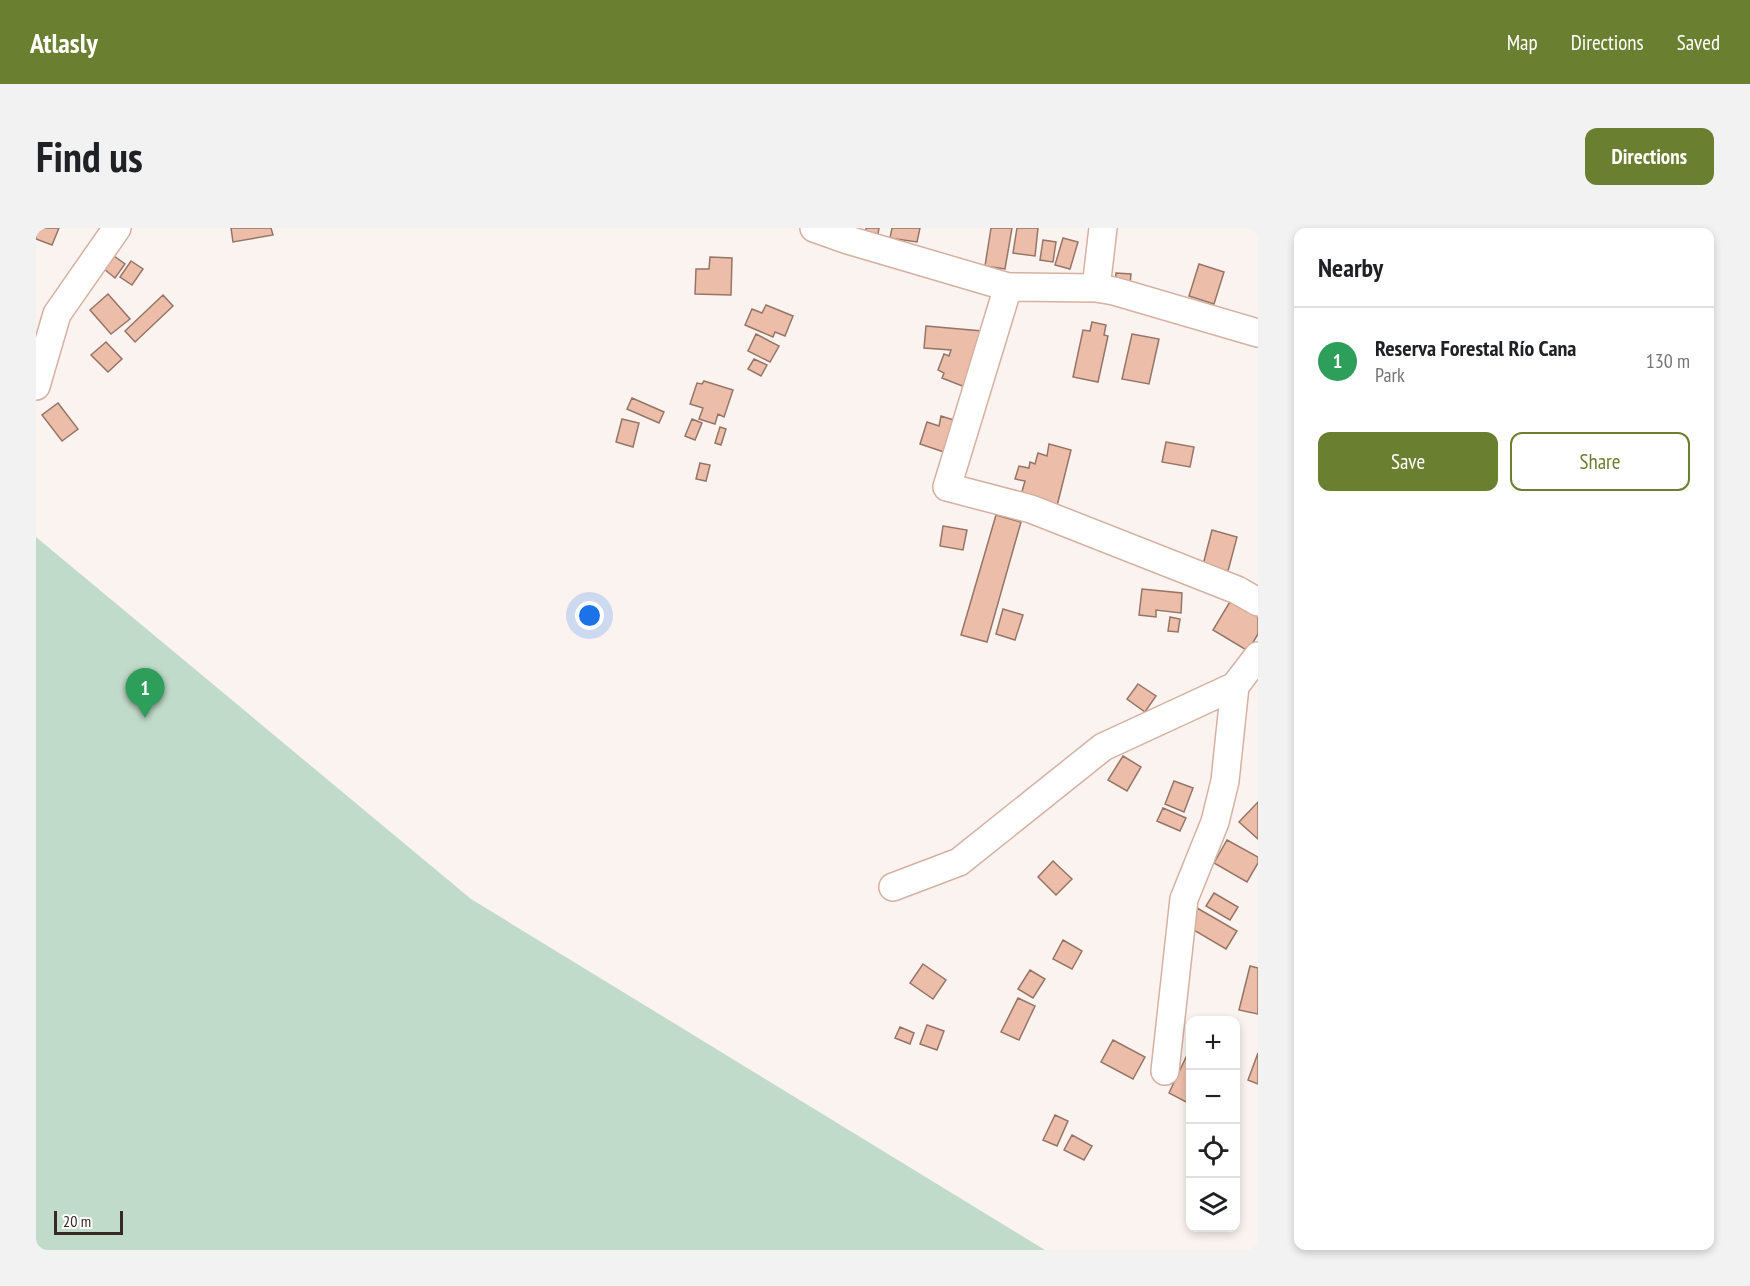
<!DOCTYPE html>
<meta charset="utf-8">
<style>
body{margin:0;font-family:"PT Sans Narrow",sans-serif;background:#f2f2f2;color:#202124}
.controls{position:absolute;right:18px;bottom:18px;display:grid;overflow:hidden;border-radius:12px;box-shadow:0 3px 9px #0003}
.controls button{width:54px;height:54px;display:grid;place-items:center;padding:0;border:0;border-bottom:2px solid #e0e0e0;background:#fff;color:#202124;font:30px sans-serif}
.scale{position:absolute;left:18px;bottom:15px;width:69px;box-sizing:border-box;padding-left:6px;border:3px solid #372923;border-top:0;font-size:16px;line-height:21px;white-space:nowrap;color:#372923;-webkit-text-stroke:4px #fff;paint-order:stroke}
.you{position:absolute;left:554px;top:388px;width:21px;height:21px;margin:-15px;border:4px solid #fff;border-radius:50%;background:#1a73e8;box-shadow:0 0 0 9px #1a73e833}
.badge{display:grid;place-items:center;width:39px;height:39px;border-radius:50%;background:#6b7f30;color:#fff;font-size:20px;font-weight:700}
.pin{position:absolute;translate:-50% -50px;filter:drop-shadow(0 2px 3px #0008)}
.pin::after{content:'';position:absolute;top:32px;width:21px;height:18px;background:inherit;clip-path:polygon(0 0,100% 0,50% 100%)}
.list{margin:0;padding:0;list-style:none}
h2{display:flex;justify-content:space-between;align-items:center;height:78px;margin:0;padding:0 24px;font-size:26px}
h2 small{font-size:20px;font-weight:400;color:#757577}
.list li{display:grid;grid-template-columns:39px 1fr auto;gap:18px;align-items:center;box-sizing:border-box;height:108px;padding:0 24px;border-top:2px solid #e0e0e0}
.list b{display:block;font-size:22px;white-space:nowrap}
.list p{margin:0;font-size:20px;white-space:nowrap;color:#757577}
.list em{font-size:20px;font-style:normal;color:#757577}
.actions{display:flex;gap:12px;padding:18px 24px}
.actions a{flex:1;padding:14px 0;border:2px solid #6b7f30;border-radius:12px;text-align:center;font-size:21px;color:#6b7f30}
.actions .main{background:#6b7f30;color:#fff}
.icon{flex:none;width:33px;height:33px;fill:none;stroke:currentColor;stroke-width:2;stroke-linecap:round;stroke-linejoin:round}
.map{position:relative;flex:none;width:1222px;height:1022px;overflow:hidden;border-radius:12px}
header{display:flex;align-items:center;gap:36px;box-sizing:border-box;height:84px;padding:0 30px;background:#6b7f30;color:#fff}
header strong{font-size:28px}
nav{display:flex;gap:33px;margin-inline-start:auto;font-size:21px}
.intro{display:flex;align-items:center;justify-content:space-between;box-sizing:border-box;height:144px;padding:0 36px}
h1{margin:0;font-size:42px}
.button{padding:15px 27px;border-radius:12px;background:#6b7f30;color:#fff;font-size:21px;font-weight:700}
main{display:flex;gap:36px;padding:0 36px}
aside{flex:1;background:#fff;border-radius:12px;box-shadow:0 3px 9px #0003}
.map>svg:first-child{display:block}
.green{fill:#c1dbca}
.building{fill:#ecbeaa;stroke:#967566;stroke-width:1.5}
.lines{fill:none;stroke-linecap:round;stroke-linejoin:round}
.minor-casing{stroke:#d5b1a1;stroke-width:30}
.minor{stroke:#fff;stroke-width:27}
</style>
<header>
<strong>Atlasly</strong>
<nav><a>Map</a><a>Directions</a><a>Saved</a></nav>
</header>
<div class="intro"><h1>Find us</h1><a class="button">Directions</a></div>
<main>
<div class="map">
<svg width="1222" height="1022" viewBox="0 0 1222 1022">
<rect width="100%" height="100%" fill="#fbf3f0"/>
<path class="green" d="M0 309 435 671 1009 1022H0Z"/>
<path class="building" d="M0 0H23L16 17 0 11Z
M195 0H235L237 7 197 14Z
M830 0H843L842 6 830 4Z
M856 0H884L881 14 854 10Z
M955 0H976L969 41 949 38Z
M981 0H1002L999 28 977 25Z
M1027 10 1042 14 1034 41 1019 37Z
M1007 12 1020 14 1017 34 1004 32Z
M78 28 89 36 79 50 68 41Z
M674 29 696 30 695 67 659 66 660 41H673Z
M95 33 107 41 96 57 84 49Z
M1163 36 1188 44 1178 76 1153 68Z
M1080 45 1095 46 1094 56 1079 55Z
M72 66 94 91 75 106 54 82Z
M127 67 137 78 99 114 89 103Z
M730 77 757 88 749 108 739 104 737 109 709 97 716 81 726 85Z
M1056 94 1070 97 1068 107 1072 108 1062 154 1037 149 1047 102 1054 103Z
M890 98 946 103 929 159 906 150 908 145 902 142 908 126 913 128 915 122 888 120Z
M720 106 743 118 734 134 712 123Z
M1096 106 1123 111 1113 156 1086 151Z
M70 114 86 131 72 144 55 127Z
M718 131 731 137 725 148 712 141Z
M668 153 697 162 688 189 682 186 679 196 663 191 667 180 654 176 661 155 666 156Z
M596 170 628 184 623 195 591 181Z
M22 175 42 201 26 213 6 187Z
M905 188 921 193 911 225 884 216 891 194 903 198Z
M586 191 603 195 597 219 580 214Z
M656 191 666 195 659 212 649 208Z
M684 199 690 201 685 217 679 215Z
M1130 214 1158 219 1154 239 1126 234Z
M1013 216 1035 222 1021 278 985 267 989 253 979 251 983 238 993 240 994 234 999 236 1002 225 1011 228Z
M664 235 674 237 670 253 660 251Z
M960 287 985 294 951 414 925 407Z
M907 298 931 302 927 322 904 318Z
M1176 302 1201 309 1192 343 1167 337Z
M1106 361 1146 365 1145 385 1120 382V389L1103 387Z
M1195 372 1222 388V406L1212 423 1177 402Z
M967 381 987 387 979 412 960 406Z
M1134 389 1144 391 1142 404 1132 403Z
M1102 456 1120 468 1109 484 1091 471Z
M1087 528 1105 539 1091 563 1072 552Z
M1138 553 1157 560 1148 584 1129 576Z
M1222 574V611L1203 594Z
M1127 580 1150 590 1144 603 1121 593Z
M1191 612 1222 629V635L1211 654 1178 635Z
M1017 633 1036 651 1020 667 1002 649Z
M1178 665 1202 679 1194 692 1170 678Z
M1161 680 1201 703 1190 721 1151 698Z
M1027 712 1046 723 1036 741 1017 731Z
M887 736 910 752 897 771 874 755Z
M1214 738 1222 740V786L1203 782Z
M994 742 1009 751 997 770 982 761Z
M982 770 999 778 983 812 965 804Z
M891 797 908 803 901 822 884 816Z
M864 799 878 805 874 816 859 810Z
M1077 812 1109 829 1097 851 1065 834Z
M1153 823 1154 824V876L1133 865Z
M1222 825V856L1212 852Z
M1019 887 1032 893 1021 918 1007 912Z
M1036 907 1056 918 1048 932 1028 922Z"/>
<g class="lines">
<g class="minor-casing">
<path id="minor" d="M778 0 812 12 972 59 1060 60 1078 63 1222 105
M972 59 911 259 995 281 1201 362 1222 374
M1060 60 1067 0
M0 158 21 86 81 0
M857 659 923 634 1067 519 1199 458 1222 428
M1129 843 1148 671 1179 594 1189 553 1199 458"/>
</g>
<use href="#minor" class="minor"/>
</g>
</svg>
<div class="controls">
<button>+</button>
<button>−</button>
<button><svg class="icon" aria-label="locate" viewBox="0 0 24 24"><circle cx="12" cy="12" r="6"/><path d="M12 2v4M12 18v4M2 12h4M18 12h4"/></svg></button>
<button><svg class="icon" aria-label="layers" viewBox="0 0 24 24"><path d="M12 4l9 5-9 5-9-5zM3 14l9 5 9-5"/></svg></button>
</div>
<div class="scale">20 m</div>
<div class="you"></div>
<div class="pin badge" style="left:109px;top:490px;background:#2e9e5b">1</div>
</div>
<aside>
<h2>Nearby<small></small></h2>
<ul class="list">
<li><span class="badge" style="background:#2e9e5b">1</span><div><b>Reserva Forestal Río Cana</b><p>Park</p></div><em>130 m</em></li>
</ul>
<div class="actions"><a class="main">Save</a><a>Share</a></div>
</aside>
</main>
